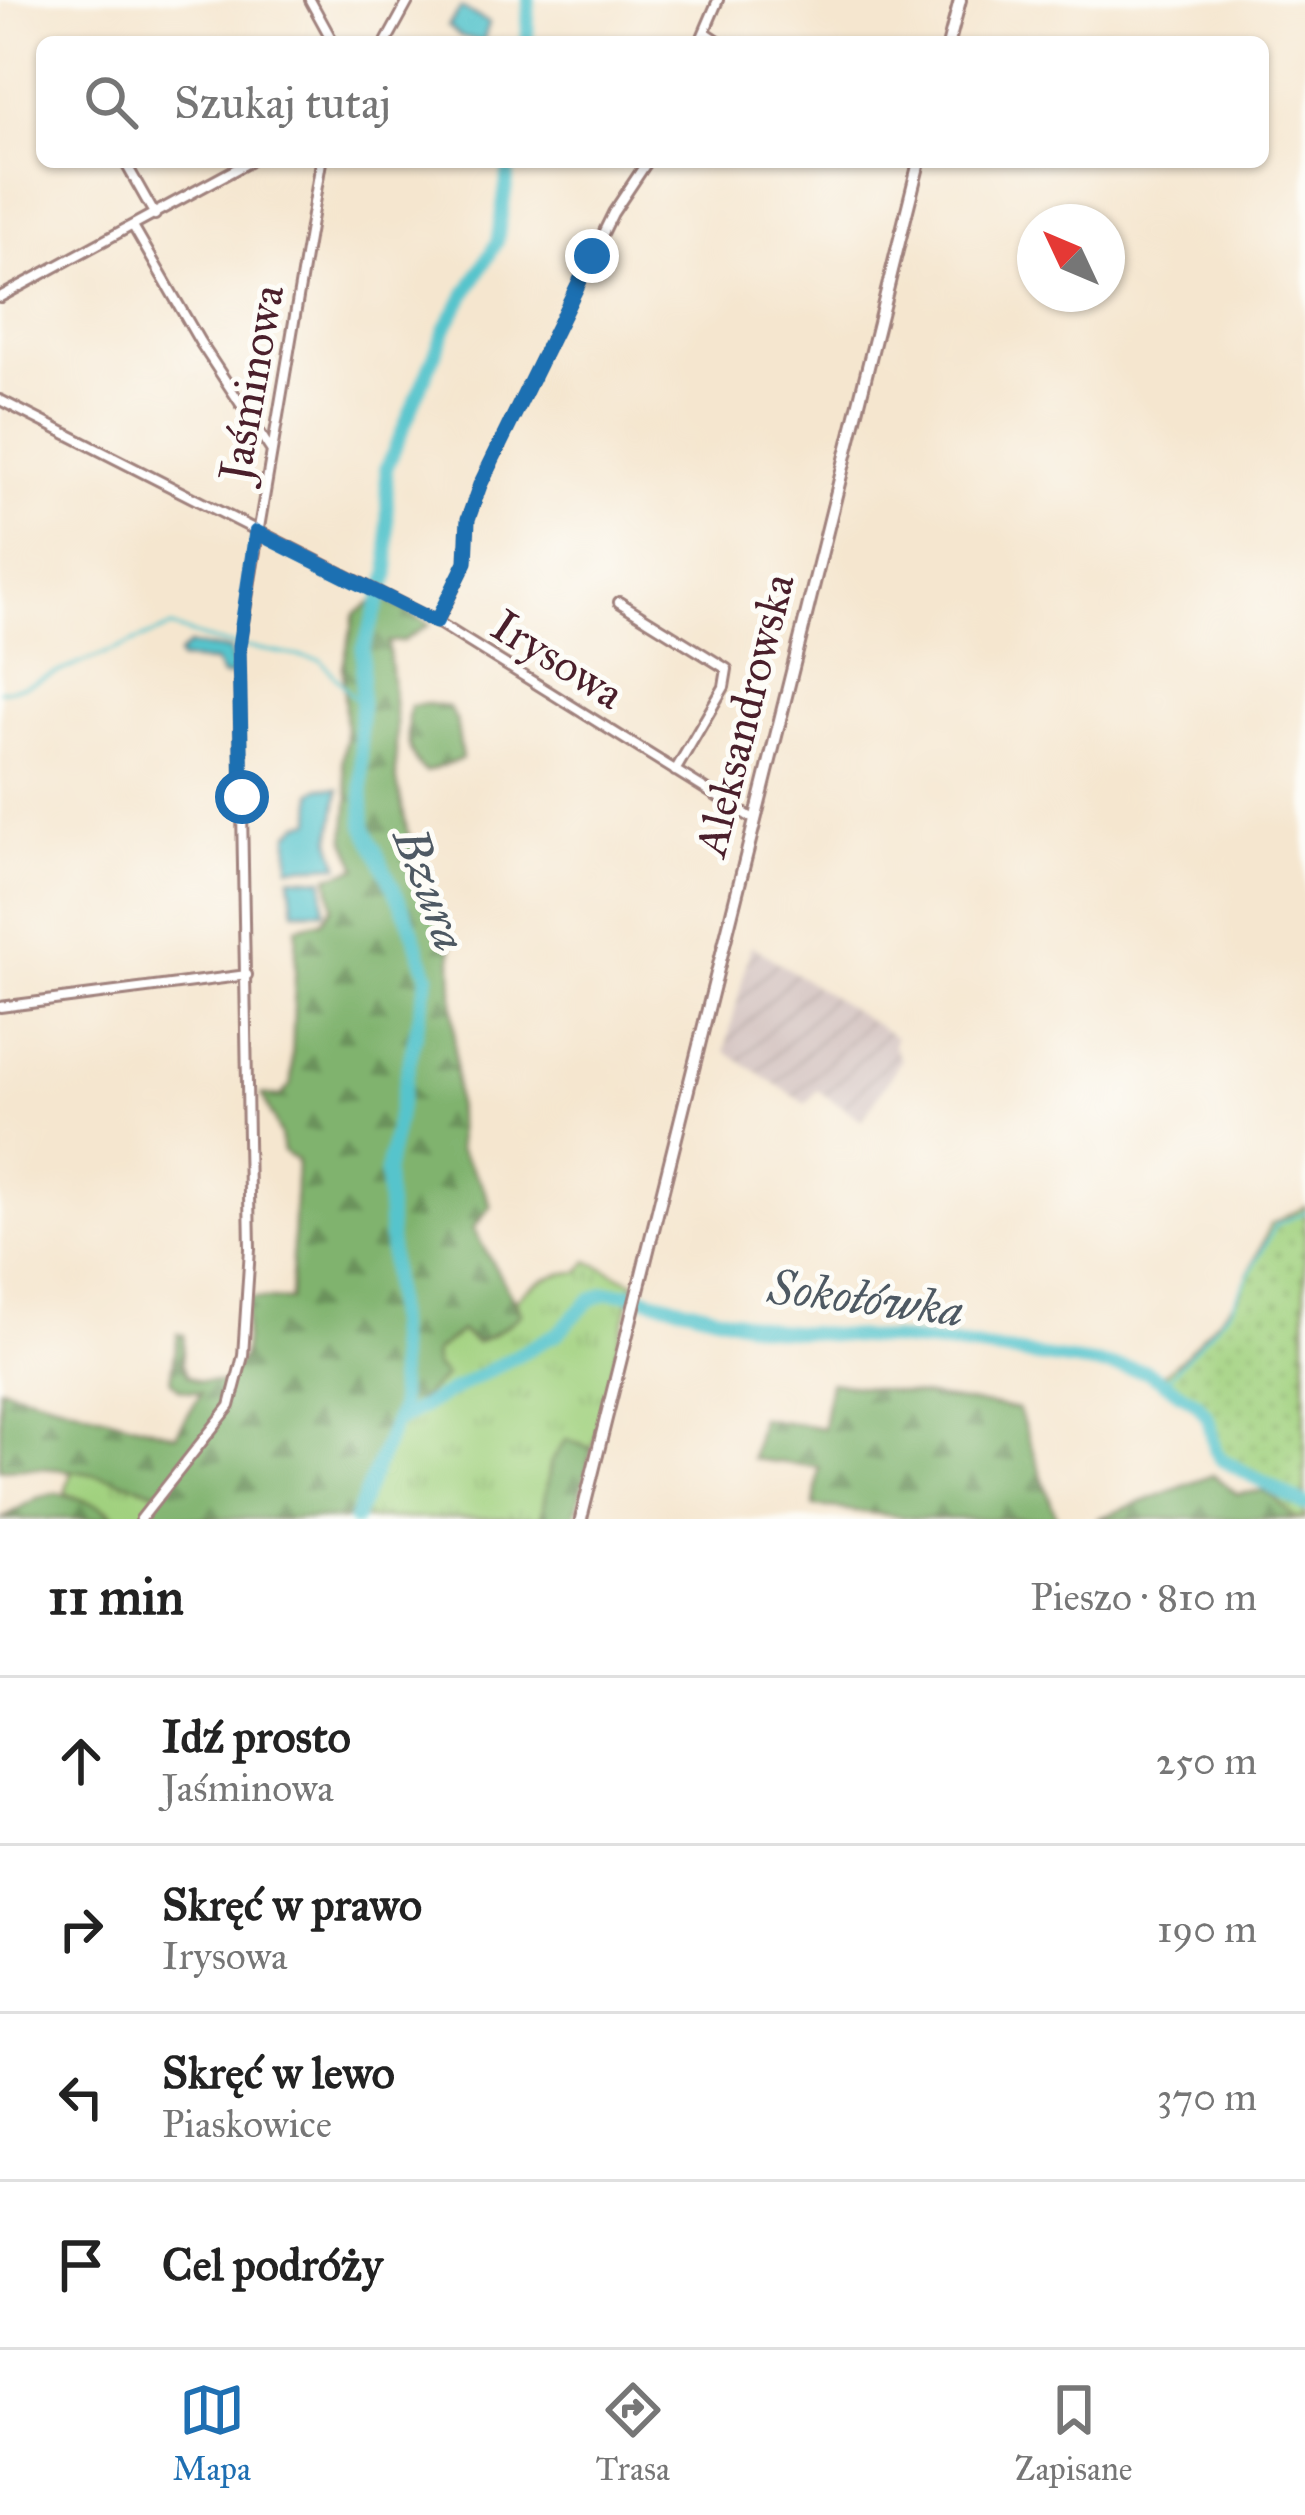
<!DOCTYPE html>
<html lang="pl">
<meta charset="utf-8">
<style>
body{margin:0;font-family:"IM FELL Great Primer",serif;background:#f6f6f6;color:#222}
.compass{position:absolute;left:1017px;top:204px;width:108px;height:108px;border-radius:50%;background:#fff;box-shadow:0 3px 9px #0004;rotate:314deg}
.stop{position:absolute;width:36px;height:36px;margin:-27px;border:9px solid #1f6fb2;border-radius:50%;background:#fff}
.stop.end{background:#1f6fb2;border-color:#fff;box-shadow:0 3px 12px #0008}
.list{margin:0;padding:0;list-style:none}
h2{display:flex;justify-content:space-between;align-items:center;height:156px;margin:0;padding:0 48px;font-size:51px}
h2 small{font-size:39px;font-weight:400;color:#767676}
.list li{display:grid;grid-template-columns:78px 1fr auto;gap:36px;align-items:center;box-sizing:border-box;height:168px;padding:0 48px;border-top:3px solid #e0e0e0}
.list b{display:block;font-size:45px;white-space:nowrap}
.list p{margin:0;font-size:39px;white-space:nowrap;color:#767676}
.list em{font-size:39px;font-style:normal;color:#767676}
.icon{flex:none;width:66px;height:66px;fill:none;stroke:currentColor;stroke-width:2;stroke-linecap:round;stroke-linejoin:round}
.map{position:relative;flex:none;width:1305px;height:1519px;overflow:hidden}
.search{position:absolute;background:#fff;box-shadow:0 3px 9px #0004;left:36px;right:36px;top:36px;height:132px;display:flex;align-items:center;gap:30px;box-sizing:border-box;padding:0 42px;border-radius:18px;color:#767676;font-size:45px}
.sheet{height:828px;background:#fff}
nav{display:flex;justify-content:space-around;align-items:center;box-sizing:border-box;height:168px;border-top:3px solid #e0e0e0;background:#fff;font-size:33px;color:#767676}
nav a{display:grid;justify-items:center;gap:6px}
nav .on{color:#1f6fb2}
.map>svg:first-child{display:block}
.industrial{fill:url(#industrial-furrows)}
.grass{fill:url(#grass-tufts);stroke:#767855;stroke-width:3}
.forest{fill:url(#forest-firs);stroke:#65694c;stroke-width:3}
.park{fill:url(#park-dots);stroke:#767855;stroke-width:3}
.water{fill:#56c4cc;stroke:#50727c;stroke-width:3}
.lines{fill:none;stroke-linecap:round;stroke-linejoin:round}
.stream{stroke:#56c4cc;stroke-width:3}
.river{stroke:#56c4cc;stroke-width:14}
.minor-casing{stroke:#a0827d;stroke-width:14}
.secondary-casing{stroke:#a0827d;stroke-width:16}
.minor{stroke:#fff;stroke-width:8}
.secondary{stroke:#fff;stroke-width:10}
.route{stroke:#1f6fb2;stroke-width:15}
.labels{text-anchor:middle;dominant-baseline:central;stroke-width:10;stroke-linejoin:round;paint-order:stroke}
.street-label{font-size:45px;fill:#4a1f2b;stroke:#fdfcf7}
.water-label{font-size:48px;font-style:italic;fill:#4e5963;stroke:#fdfcf7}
</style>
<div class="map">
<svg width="1305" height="1519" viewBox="0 0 1305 1519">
<defs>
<pattern id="industrial-furrows" width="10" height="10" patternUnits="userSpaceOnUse" patternTransform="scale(3)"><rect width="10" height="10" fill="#d1c0bd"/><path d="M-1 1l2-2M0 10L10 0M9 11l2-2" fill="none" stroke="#b5a5a3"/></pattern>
<pattern id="grass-tufts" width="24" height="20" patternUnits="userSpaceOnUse" patternTransform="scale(3)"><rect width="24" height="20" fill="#a1d17f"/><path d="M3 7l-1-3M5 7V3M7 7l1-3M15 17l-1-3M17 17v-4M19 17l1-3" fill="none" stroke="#8cb36e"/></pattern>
<pattern id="forest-firs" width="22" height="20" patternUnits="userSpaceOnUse" patternTransform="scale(3)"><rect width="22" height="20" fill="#80b36e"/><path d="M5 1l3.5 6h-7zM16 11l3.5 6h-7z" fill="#6b915b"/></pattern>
<pattern id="park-dots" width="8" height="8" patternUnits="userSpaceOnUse" patternTransform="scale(3)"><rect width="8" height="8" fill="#a1d17f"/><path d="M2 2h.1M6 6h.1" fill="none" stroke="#8cb36e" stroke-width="1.8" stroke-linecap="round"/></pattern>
</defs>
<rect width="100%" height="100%" fill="#fdfcf7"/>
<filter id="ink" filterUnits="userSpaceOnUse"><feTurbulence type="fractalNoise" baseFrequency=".00833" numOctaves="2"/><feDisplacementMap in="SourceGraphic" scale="24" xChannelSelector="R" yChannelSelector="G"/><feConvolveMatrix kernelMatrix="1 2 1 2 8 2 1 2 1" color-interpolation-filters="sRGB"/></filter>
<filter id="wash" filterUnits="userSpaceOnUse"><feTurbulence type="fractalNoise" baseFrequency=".004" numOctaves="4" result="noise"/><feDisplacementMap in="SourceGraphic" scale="48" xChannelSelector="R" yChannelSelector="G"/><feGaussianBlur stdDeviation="2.7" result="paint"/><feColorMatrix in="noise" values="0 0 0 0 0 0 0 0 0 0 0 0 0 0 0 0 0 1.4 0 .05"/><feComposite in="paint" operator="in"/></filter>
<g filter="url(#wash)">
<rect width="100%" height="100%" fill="#f5e6cf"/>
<path class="industrial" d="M751 945 895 1037 893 1045 901 1060 862 1120 817 1090 806 1104 725 1051Z"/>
<path class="grass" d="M588 1261 634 1282 592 1449 577 1443 551 1462 542 1518 355 1519C368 1489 379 1457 394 1428 407 1403 435 1384 434 1352L461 1331 476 1343 521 1313 515 1300C533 1282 555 1272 580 1272Z
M72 1469 102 1473 162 1494 141 1519H117L109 1510 65 1493Z"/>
<path class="forest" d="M385 600 430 624 403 641 388 642 396 721V776L407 830 451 932 458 1149 482 1184 491 1206 473 1229 521 1313C512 1324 489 1337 476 1343L461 1331 434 1352 435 1366 445 1376 396 1423 355 1519H141L161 1493C103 1474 62 1465 0 1469V1387L176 1435 201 1393 180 1389 171 1381 178 1334 184 1335 182 1363 187 1375 199 1381 225 1383 243 1356 248 1298 290 1300 297 1160 283 1152 279 1131 262 1095 281 1096 291 1085 297 927 322 921 333 906 328 876 358 868 345 838 349 796 342 761 346 739 343 666 355 614 374 601Z
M428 704 448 707 456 720 462 759 426 772C406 758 405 729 410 706Z
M830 1382 1018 1409 1057 1519H920L814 1506 819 1467 752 1459 760 1418 823 1428Z
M566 1439 592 1449 574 1519H541L551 1462Z
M1213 1475 1237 1494 1262 1491 1305 1514V1519H1097Z
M57 1493 99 1505 117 1519H0L39 1497Z"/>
<path class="park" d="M1305 1207V1519H1295L1261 1483 1211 1445 1201 1413 1163 1385V1374L1180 1361 1239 1296 1271 1224Z"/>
<path class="water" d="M461 8 489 23 483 42 460 36 448 26Z
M189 645 230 650 235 675 222 676 215 662 180 660 178 655Z
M321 787 339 789 331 841 339 865 289 867V834L299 824 312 821 313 792Z
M290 877 323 879 324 911H294Z"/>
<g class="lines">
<path class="stream" d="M0 691 24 686 171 627 216 642 321 660 364 710
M1165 1382 1231 1308 1276 1225 1305 1212"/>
<path class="river" d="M527 42 529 0
M398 1420 558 1333 590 1300 606 1293H628L775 1330 956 1345 1146 1371 1197 1403 1208 1418 1215 1450 1221 1459 1305 1505
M355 1519 400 1409 386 1172 428 975 409 921 364 826 360 734 363 648 389 573 386 469 448 323 497 242 510 162"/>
</g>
</g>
<g filter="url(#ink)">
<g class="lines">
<g class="minor-casing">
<path id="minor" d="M310 0 333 42
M705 32 720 42
M386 42 409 0
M700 42 718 0
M125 162 155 215
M133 226 200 342 271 450
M0 297 249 162
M0 400 437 622 755 820
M619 602 727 669 724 687 675 771
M437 622 466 562 468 519 480 485 613 213 647 162
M0 1007 247 975
M141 1519 230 1406 243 1356 250 1249 239 646 321 162"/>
</g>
<g class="secondary-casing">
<path id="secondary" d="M949 42 960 0
M581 1519 919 162"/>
</g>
<use href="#minor" class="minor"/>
<use href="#secondary" class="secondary"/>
</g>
</g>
<g class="lines" filter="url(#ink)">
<path class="route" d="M242 797 239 646 256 532 436 622 466 562 468 519 480 485 592 256"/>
</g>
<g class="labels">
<g class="street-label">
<text transform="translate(251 383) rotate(-80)">Jaśminowa</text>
<text transform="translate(558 659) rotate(32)">Irysowa</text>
<text transform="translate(744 715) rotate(-76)">Aleksandrowska</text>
</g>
<g class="water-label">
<text transform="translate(431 889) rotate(69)">Bzura</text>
<text transform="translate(866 1298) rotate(7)">Sokołówka</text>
</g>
</g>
</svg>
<svg class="compass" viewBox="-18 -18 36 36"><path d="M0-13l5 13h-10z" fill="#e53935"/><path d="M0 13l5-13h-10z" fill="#767676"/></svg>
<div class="stop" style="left:242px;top:797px"></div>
<div class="stop end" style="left:592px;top:256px"></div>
<div class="search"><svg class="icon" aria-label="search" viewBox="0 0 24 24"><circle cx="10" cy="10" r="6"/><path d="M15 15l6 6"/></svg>Szukaj tutaj</div>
</div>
<section class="sheet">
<h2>11 min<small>Pieszo · 810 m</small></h2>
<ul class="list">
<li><svg class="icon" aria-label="ahead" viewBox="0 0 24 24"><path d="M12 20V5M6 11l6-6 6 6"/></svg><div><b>Idź prosto</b><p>Jaśminowa</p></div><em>250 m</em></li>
<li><svg class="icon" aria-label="right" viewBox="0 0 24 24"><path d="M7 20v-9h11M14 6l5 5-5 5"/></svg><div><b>Skręć w prawo</b><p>Irysowa</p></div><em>190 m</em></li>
<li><svg class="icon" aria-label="left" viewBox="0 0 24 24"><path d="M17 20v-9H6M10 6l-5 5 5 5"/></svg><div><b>Skręć w lewo</b><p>Piaskowice</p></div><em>370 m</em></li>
<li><svg class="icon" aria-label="arrive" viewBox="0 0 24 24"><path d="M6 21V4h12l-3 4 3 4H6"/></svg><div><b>Cel podróży</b></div></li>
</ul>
</section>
<nav>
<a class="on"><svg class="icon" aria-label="map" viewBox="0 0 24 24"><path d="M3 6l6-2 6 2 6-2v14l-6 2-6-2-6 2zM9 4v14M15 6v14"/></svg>Mapa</a>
<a><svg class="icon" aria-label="directions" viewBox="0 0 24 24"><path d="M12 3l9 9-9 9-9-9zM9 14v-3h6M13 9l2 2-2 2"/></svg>Trasa</a>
<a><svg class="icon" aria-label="saved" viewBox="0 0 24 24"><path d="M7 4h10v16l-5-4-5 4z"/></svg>Zapisane</a>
</nav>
